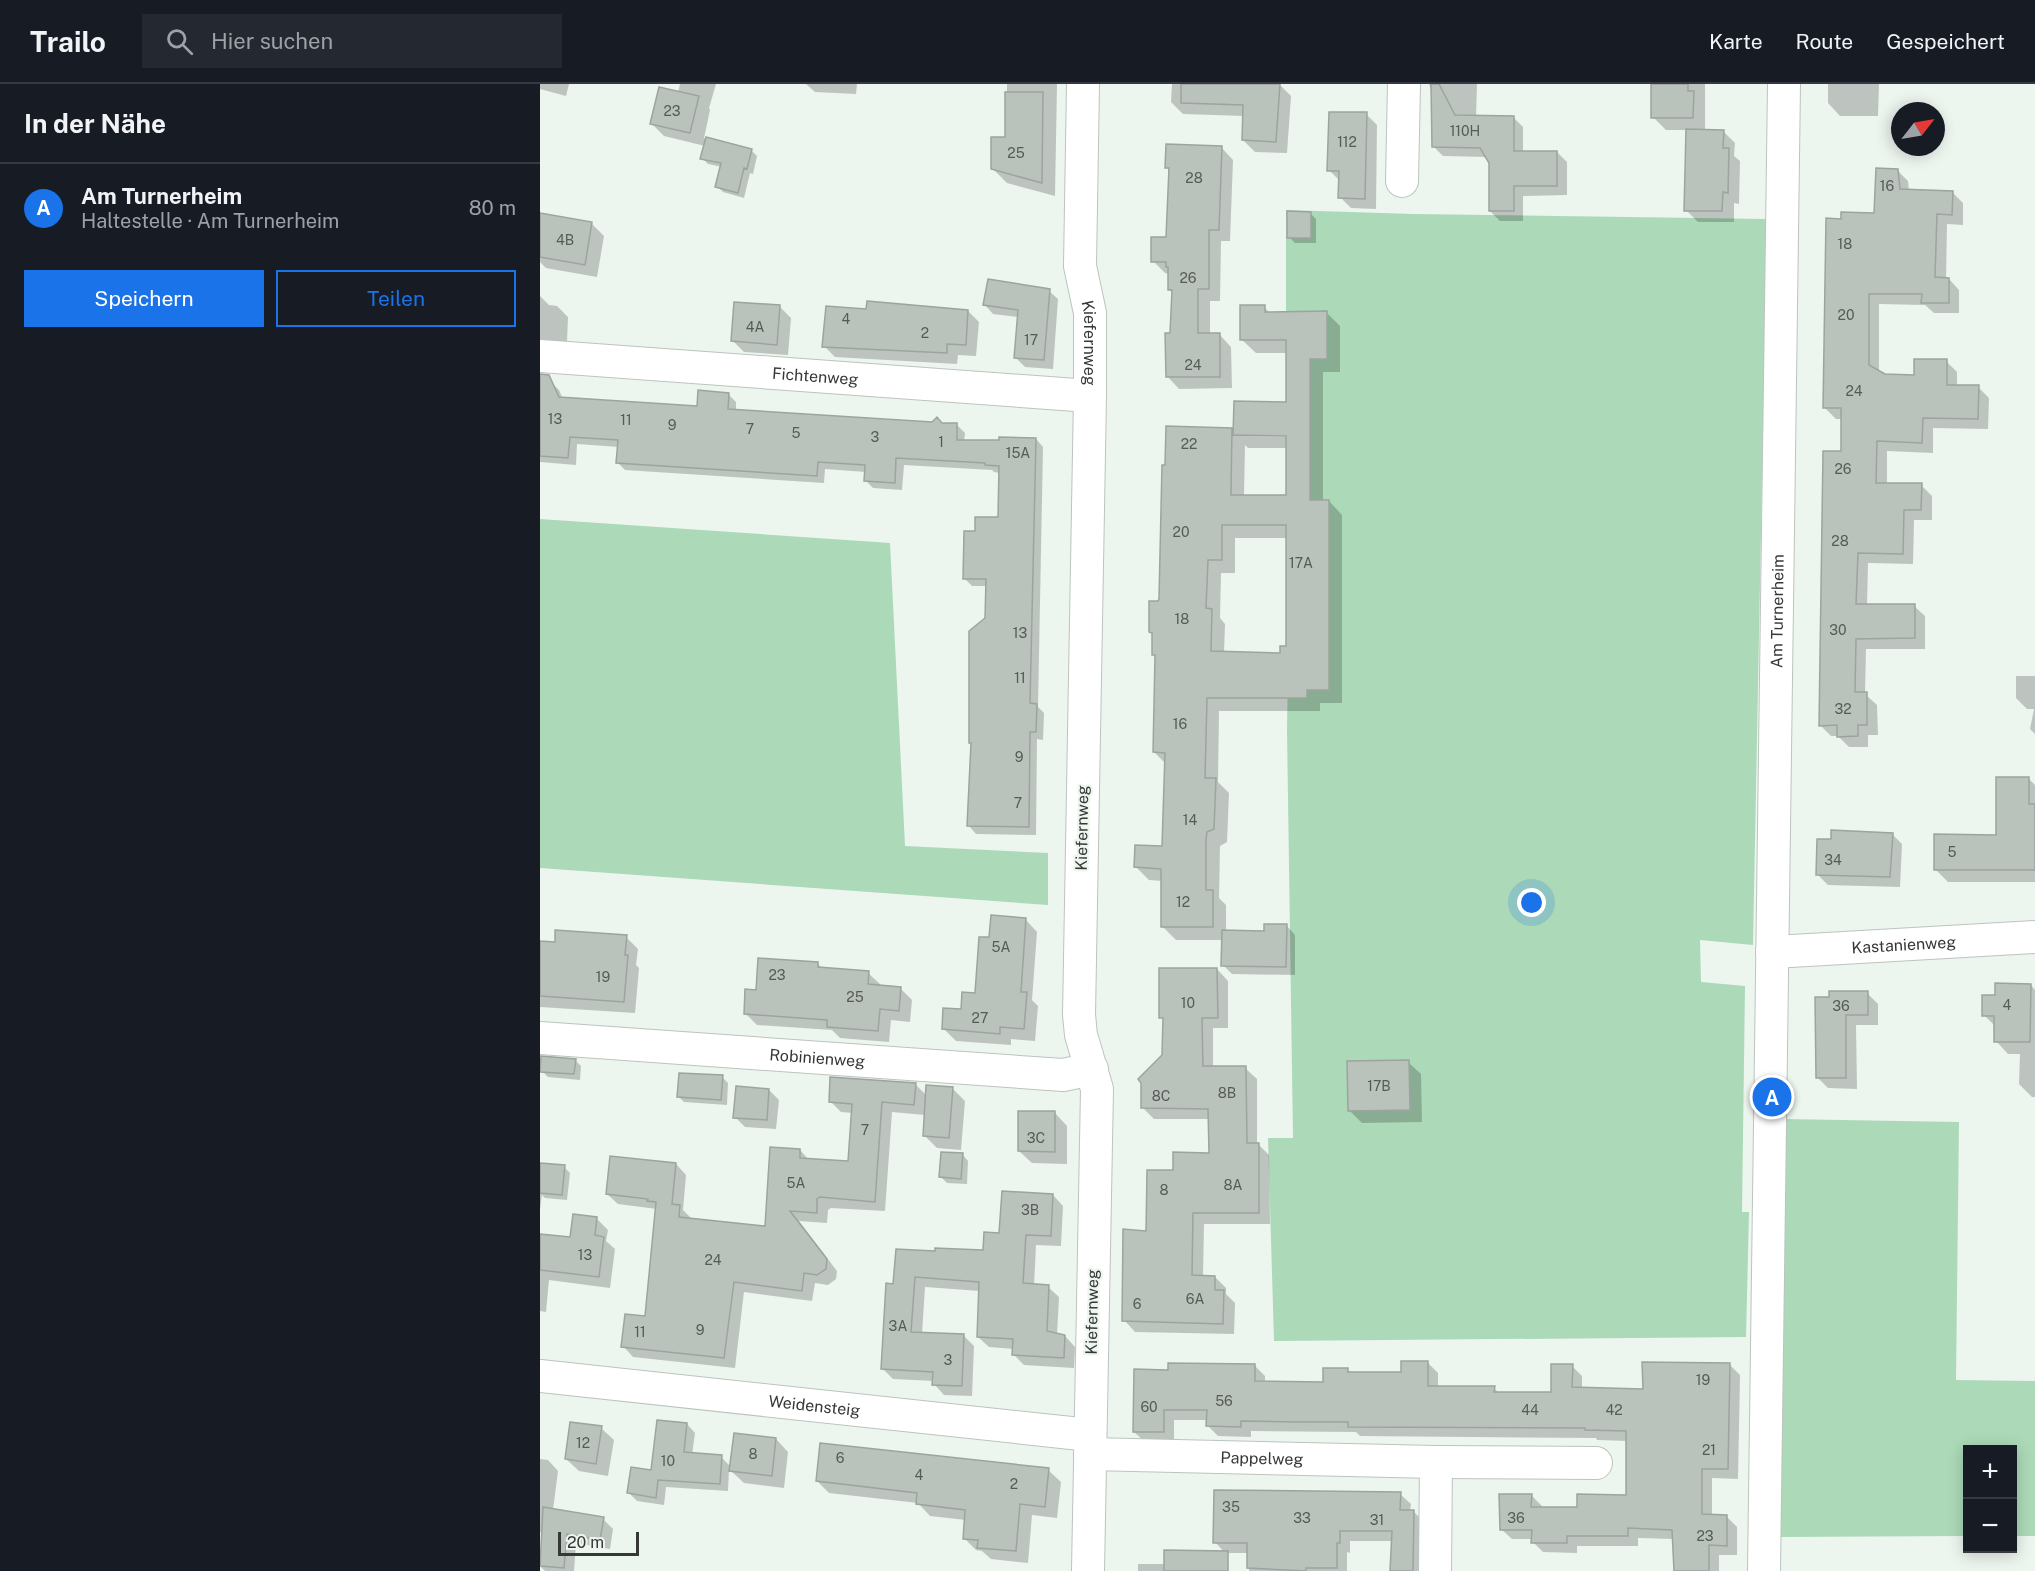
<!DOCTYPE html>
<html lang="de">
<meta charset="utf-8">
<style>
body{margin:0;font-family:"Public Sans",sans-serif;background:#242831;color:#f1f3f6}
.controls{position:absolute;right:18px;bottom:18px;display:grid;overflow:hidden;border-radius:0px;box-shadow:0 3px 15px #0003}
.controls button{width:54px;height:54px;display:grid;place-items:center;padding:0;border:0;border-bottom:2px solid #363941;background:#171b24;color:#f1f3f6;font:30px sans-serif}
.compass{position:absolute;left:1351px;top:18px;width:54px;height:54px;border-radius:50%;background:#171b24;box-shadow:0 3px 15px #0003;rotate:59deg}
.scale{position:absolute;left:18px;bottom:15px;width:81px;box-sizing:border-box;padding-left:6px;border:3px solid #353836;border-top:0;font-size:16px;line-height:21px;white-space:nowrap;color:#353836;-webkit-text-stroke:4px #edf5ef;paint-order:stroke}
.you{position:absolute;left:992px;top:819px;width:21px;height:21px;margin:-15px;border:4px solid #fff;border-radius:50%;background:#1a73e8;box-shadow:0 0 0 9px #1a73e833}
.badge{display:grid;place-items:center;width:39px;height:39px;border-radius:50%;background:#1a73e8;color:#fff;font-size:20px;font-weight:700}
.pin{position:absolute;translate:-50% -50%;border:3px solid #fff;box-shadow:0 2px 6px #0006}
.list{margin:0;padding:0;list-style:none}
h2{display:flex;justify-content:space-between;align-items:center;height:78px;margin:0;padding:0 24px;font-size:26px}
h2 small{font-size:20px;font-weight:400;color:#9ea1a6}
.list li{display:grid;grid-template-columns:39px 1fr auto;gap:18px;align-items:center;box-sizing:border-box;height:90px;padding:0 24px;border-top:2px solid #363941}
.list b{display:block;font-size:22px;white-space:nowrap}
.list p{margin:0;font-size:20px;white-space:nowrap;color:#9ea1a6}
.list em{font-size:20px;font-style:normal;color:#9ea1a6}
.actions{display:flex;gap:12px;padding:18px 24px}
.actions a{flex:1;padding:14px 0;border:2px solid #1a73e8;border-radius:0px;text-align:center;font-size:21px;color:#1a73e8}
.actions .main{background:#1a73e8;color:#fff}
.icon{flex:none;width:33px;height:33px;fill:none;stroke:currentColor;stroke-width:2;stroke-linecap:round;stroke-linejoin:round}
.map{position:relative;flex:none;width:1495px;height:1487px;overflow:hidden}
header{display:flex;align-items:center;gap:36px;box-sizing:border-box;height:84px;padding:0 30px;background:#171b24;border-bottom:2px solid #363941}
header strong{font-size:28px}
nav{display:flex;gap:33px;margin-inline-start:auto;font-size:21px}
.search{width:420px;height:54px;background:#242831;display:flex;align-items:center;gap:15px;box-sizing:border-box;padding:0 21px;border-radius:0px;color:#9ea1a6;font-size:22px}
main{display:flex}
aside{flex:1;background:#171b24}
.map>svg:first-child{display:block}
.green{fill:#acd9b8}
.shadow{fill:#0003;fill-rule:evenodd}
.building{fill:#bac2bc;stroke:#9da49f;stroke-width:1.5;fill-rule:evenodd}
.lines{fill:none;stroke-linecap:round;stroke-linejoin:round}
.minor-casing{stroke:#bcc4be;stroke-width:34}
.minor{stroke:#fff;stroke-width:32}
.labels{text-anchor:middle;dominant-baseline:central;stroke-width:4.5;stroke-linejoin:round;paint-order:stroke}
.number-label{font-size:14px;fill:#565a58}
.street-label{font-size:16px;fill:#353836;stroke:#edf5ef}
</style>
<header>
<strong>Trailo</strong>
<div class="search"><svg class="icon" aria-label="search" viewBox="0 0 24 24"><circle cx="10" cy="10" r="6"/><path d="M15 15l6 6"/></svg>Hier suchen</div>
<nav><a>Karte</a><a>Route</a><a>Gespeichert</a></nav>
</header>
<main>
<aside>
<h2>In der Nähe<small></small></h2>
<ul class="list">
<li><span class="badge">A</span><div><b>Am Turnerheim</b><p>Haltestelle · Am Turnerheim</p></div><em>80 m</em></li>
</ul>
<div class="actions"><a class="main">Speichern</a><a>Teilen</a></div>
</aside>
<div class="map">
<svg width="1495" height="1487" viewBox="0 0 1495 1487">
<rect width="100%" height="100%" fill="#edf5ef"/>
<path class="green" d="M746 126 874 130 1227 135 1213 861 1160 856 1161 898 1205 902 1202 1128H1209L1206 1253 734 1257 728 1054H753L747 646 748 584H740V562H746Z
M0 435 350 459 365 762 508 769V821L0 784Z
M1243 1035 1419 1038 1416 1296 1495 1297V1452H1473L1472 1366H1428L1427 1452 1239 1453Z"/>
<path class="shadow" d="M0 0H29L26 12 0 5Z
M140 0H176L169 24 170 26 164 54 211 66 217 72 213 90 210 89 204 114 183 108 177 102 182 83 168 80 162 74 165 62 124 52 112 40 138 9Z
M266 0H317L316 10 275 8Z
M467 0H517L515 112 467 99 452 84 466 54Z
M632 0H739L751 12 747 69 715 68 703 56 704 32 643 30 631 18Z
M889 0H937L936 33H973L983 43V68H1017L1027 78V111L983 112V137H960L950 127V79L947 73 903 72 893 62V11Z
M1113 0H1165V47H1183L1195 59 1194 72 1200 77 1199 120 1194 119V138H1158L1146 126 1147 46H1126L1113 33Z
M1288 0H1339L1338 32H1300L1288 19Z
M826 30 837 41 836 125 811 124 800 113V97L789 86Z
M681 63 693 76 690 157H681L680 217H670V250H679L691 263 692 304 639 305 627 292 632 251 633 209 629 206 630 190 625 189 613 177 628 155 630 87 627 84Z
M1357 86 1368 97 1369 107 1412 108 1423 119V141L1407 140 1406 195H1409L1419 206V229H1394L1385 221 1339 220V289L1344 292 1375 293 1406 277 1417 288V302L1438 303 1449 314 1448 345 1393 344V369L1347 367V401H1381L1392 412V436H1374L1373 480 1328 479 1327 522H1374L1385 532V565H1326L1325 610 1337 621 1338 651H1328V663H1309L1298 652H1291L1280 641 1302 368V335H1296L1285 324 1302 136 1335 130Z
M770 129 776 135V159H755L749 153Z
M1 130 52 140 64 152 57 193 6 184 0 178Z
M509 207 518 215 513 285 485 283 476 274 479 233 453 230 445 221Z
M0 212 9 221 17 222 28 233 27 258 0 256Z
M240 223 251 234 248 271 204 268 193 257Z
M724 223 730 229H787L800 242V288H783V417H789L802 431V619H780V627H679L678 698 689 709 687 758 680 762 679 814 686 821V848H725L747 842 755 851V891L692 890 683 881V856H636L622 842 623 797 609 796 596 783 624 764 626 680 614 668 616 573 613 570 614 551 610 548 618 519 692 345 695 348 748 319V269H716L702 256ZM706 349 754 350V353L706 352ZM705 361 708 364H748L747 413 704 412ZM695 454H747V564L741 571 684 569 685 540 680 534 681 489H695Z
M328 227H428L439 238 436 272 418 271 417 280 295 273 284 262Z
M12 299 19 306 23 315 159 324 188 310 196 318V327L417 341 425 349 424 358 496 355 503 363 498 623 504 629 503 656 497 655 496 751 436 750 429 742 432 661 430 658 447 535 448 502H432L424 494 437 449 460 434V389L454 388 452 386 364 381 362 406 333 404 325 396 326 388 285 385 284 399 85 386 77 378 79 363 37 360 36 381 0 378V313Z
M1476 592H1495V650L1490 645 1494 625H1487L1476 614Z
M1488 694 1495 701V798H1408L1395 785 1457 753Z
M1352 750 1362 760 1360 803 1288 801 1278 791Z
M485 835 497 848 492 916 498 922 495 957 471 955V961L416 957 404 945 436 910 451 855Z
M86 853 98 865 96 881 99 884 95 929 0 923V858L16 859Z
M278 880 283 885 328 889 340 900V903L360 904 372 916 370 938 351 936 349 958 300 954 292 946 217 941 205 929Z
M677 885 688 897V944H673V984H705L717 995V1059L729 1071 730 1140H664L663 1193H675L686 1204V1210L695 1219 694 1250 595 1248 584 1236 608 1148 634 1088 670 1071V1035H614L603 1024 623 972 624 936 621 933Z
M1491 901 1495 906V1013H1492L1479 1000 1480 970H1468L1456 957V943L1444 931 1457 913Z
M1327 909 1338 920V941H1316L1317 1005 1288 1004 1277 993 1290 915Z
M35 976 41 982 40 996 8 993 2 987Z
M868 978 881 990 882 1038 822 1039 810 1027Z
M182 993 188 999 187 1021 144 1018 138 1012Z
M375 1000 387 1012 412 1004 425 1017 421 1066 397 1064 384 1051 385 1031 352 1028 345 1127 291 1124 288 1126 287 1139 259 1137 297 1187 296 1195 288 1201 275 1199 272 1217 204 1208 195 1284 93 1273 83 1262 106 1234 117 1125 78 1120 67 1110 136 1080 146 1091 143 1126 150 1133V1136L227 1144 260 1066 269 1076 309 1078 313 1029 301 1028 291 1018Z
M229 1006 239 1016 236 1045 205 1043 195 1033Z
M515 1029 527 1042V1080L492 1079 479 1067Z
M423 1071 428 1077 427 1100 407 1099 401 1093Z
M24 1083 30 1089 27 1116 5 1114 2 1111 0 1126V1098Z
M513 1111 523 1122 521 1162 496 1161 494 1202 508 1203 519 1213 517 1251 525 1252 535 1263 534 1284 484 1281 474 1271V1265L449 1263 438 1253 440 1207 385 1203 382 1250 424 1252 434 1262 432 1312 404 1311 394 1300V1297L353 1295 342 1284 355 1201 357 1166 444 1168 461 1150Z
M56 1134 68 1146 66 1157 75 1165 70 1204 9 1196 6 1228 0 1227V1152L31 1155Z
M888 1279 898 1289V1304H954L960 1310 1012 1309 1032 1282 1042 1292V1305L1105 1307 1189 1280 1200 1291 1198 1395 1172 1394V1432H1186L1197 1443V1471H1179V1487H1135L1134 1455 1098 1454V1462H1037V1469L1003 1468 993 1458V1455H972L961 1445 991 1411 1002 1422V1425H1038L1088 1412V1357L1057 1356 1056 1354 820 1352 816 1348 711 1347V1353L678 1352 668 1342V1336H634V1358H605L594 1348 629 1288 714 1281 725 1292V1299H784L808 1286 811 1289 862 1290Z
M147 1340 155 1349 152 1371 181 1373 191 1383 236 1355 248 1368 244 1404 204 1399 189 1385 188 1407 126 1403 124 1421 97 1417 89 1409 113 1388Z
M61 1344 74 1356 68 1392 39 1387 26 1375Z
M0 1375 8 1376 18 1387 13 1426 63 1435 73 1445 70 1465 36 1459 34 1487H5L0 1482 2 1448H0Z
M508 1386 521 1398 517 1434 492 1431 488 1479 451 1475 442 1467 436 1466 424 1454 426 1436 390 1432 378 1419 289 1409 277 1397Z
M860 1410 871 1420 870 1427H873L884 1438 883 1487H852L853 1457H810V1469L807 1468V1487H709V1469H685L675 1458Z
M598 1480H626L666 1487H598Z"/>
<path class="building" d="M641 0H740L736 58 702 56 703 21 641 19Z
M891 0H899L915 31 974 32V67H1017V102H974V127H949V79L940 64 892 63Z
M1111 0H1148V7H1154L1153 34H1111Z
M119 3 159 12 150 49 110 40Z
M465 8H503L502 99 451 85V53H465Z
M789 28H827L825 115 798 114 799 87H787Z
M1146 45 1184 46 1183 64H1189L1188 109 1183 108 1182 127H1144Z
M166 53 212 65 207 85 204 84 198 109 175 103 181 79 160 75Z
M626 60 682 62 679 146H669V205H658V249H680V293H626L625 249H630L632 206H628V183H626V178H611V153H626L629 84H625Z
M1336 84 1358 85 1360 105 1413 107 1412 131 1397 130 1395 193 1409 194V219H1381L1382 210H1329V281L1345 290 1374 291V275H1407V301H1439L1438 335 1383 334 1382 359 1337 357 1336 399H1382L1381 426H1364L1363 470 1318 469 1316 520H1375V554L1316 555 1315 608H1327V641H1318V652L1297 653V641L1279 642 1283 367H1301V324H1283L1286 134 1301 135V128L1334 129Z
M747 127 771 128V154H747Z
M0 129 52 138 45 181 0 173Z
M448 195 510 205 504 276 474 274 478 226 443 221Z
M327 217 428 226 426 261 407 260V269L282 263 286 222 326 225Z
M194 218 240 221 237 261 191 257Z
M700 221H725V228L787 227V275H770V416H789V606H767V614H667L665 694H676L674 745 667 748 666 755V806H673V843H621V785L594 783 595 761 622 762 625 669 613 668 615 571H612V549L609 548V517H618L619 515 622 381H625L626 342 692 344 691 411H746V352L693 351 694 317 746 318V256H700ZM682 441H746V562H740V569L671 567 672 525 666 524 668 476H682Z
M0 290 9 291 19 313 157 322 158 306 189 309 188 325 392 338 397 333 402 339H417V356H459V353L496 354 490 619 497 620 496 648H490L489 743 427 742 431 659H429V547L445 534 446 495H423L424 447H435V433H458L459 382 445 381V379L356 374 355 399 324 397 325 381 278 378 277 392 76 379 78 356 30 353 28 374 0 372Z
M1456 693H1489V720H1495V786H1394V750L1456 751Z
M1291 746 1353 749 1350 793 1276 791 1277 755H1291Z
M451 831 486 834 481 908H487L484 945 460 943V950L402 945 403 924 421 925 422 908 435 909 439 853H449Z
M724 840H747L746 883 681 882 682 846 724 847Z
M15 846 87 851 85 871H88L84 918 0 912V857L15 858Z
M218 874 278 878V883L329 887 328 900 361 903 359 927 340 925 338 947 287 943V936L204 930 205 905 216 906Z
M619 884H677L678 934H662L663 982H706L707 1059H719V1129H653L652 1191 675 1192V1206H684L683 1240 582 1237 583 1145 606 1147 607 1086H633V1068L669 1069 668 1025 601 1024V999L598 995 622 971 623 934H619Z
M1455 899 1491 900 1490 958H1454V932H1442V911H1455Z
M1289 907H1328V931H1306V994H1276L1275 913H1289Z
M1 972 36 975 34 990 0 988Z
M869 976 870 1026 808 1027 807 977Z
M139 989 183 991 181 1016 137 1013Z
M290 993 376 999 374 1021 342 1018 335 1118 280 1113 277 1115V1129L250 1127 287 1175 286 1185 277 1191 264 1189 262 1207 194 1198 184 1274 81 1263 85 1230 105 1232 116 1118 107 1117 108 1115 66 1110 70 1072 136 1079 132 1120 140 1121 139 1133 225 1142 230 1063 260 1065V1074L308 1077 312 1020 289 1018Z
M386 1001 413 1003 409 1054 383 1052Z
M196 1002 229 1005 227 1036 193 1034Z
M478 1027H515V1068L478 1067Z
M401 1068 423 1069 421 1095 399 1093Z
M0 1079 25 1081 22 1111 0 1109Z
M462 1107 513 1110 511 1152 486 1151 483 1199 509 1201 507 1247 525 1251 524 1274 472 1271 473 1255 437 1253 439 1198 375 1193 371 1248 424 1250 422 1302 392 1301 393 1288 341 1285 346 1199 353 1200 356 1165 395 1167V1164L443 1166 444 1148 459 1149Z
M33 1130 57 1133 55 1151 64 1153 59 1193 0 1186V1150L30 1153Z
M861 1277H888V1302H955L954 1308H1011V1280H1033L1032 1303 1103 1305 1102 1278 1190 1279 1188 1385H1162V1430L1187 1431V1462L1169 1461V1487H1134L1132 1446 1088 1444V1452H1027V1459H991L992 1446H960L959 1410H992L991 1423H1037V1410L1086 1411V1347L1045 1346V1344L808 1343V1338H753L701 1337V1343L666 1342 667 1326H624V1348H593L594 1285 628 1286V1279L715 1280V1297L783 1298V1284H808V1288H861Z
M117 1336 147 1339 144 1368 182 1371 180 1400 118 1396 116 1414 87 1409 91 1383 111 1386Z
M30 1338 62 1342 56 1380 25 1375Z
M194 1349 236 1354 232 1392 189 1387Z
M280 1359 509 1384 505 1423 480 1420 476 1467 437 1464 438 1456 423 1455 425 1426 376 1420 377 1409 276 1397Z
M674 1406 861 1408 860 1426H874L873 1487H850L852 1447H800V1459H797V1484H766V1487L707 1484V1459H673Z
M3 1423 64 1433 60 1456 27 1450 24 1484 0 1482Z
M624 1466 688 1467V1487H624Z"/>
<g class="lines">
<g class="minor-casing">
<g id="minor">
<path id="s1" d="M543 0 540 182 550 229V312L539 931 541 951 557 1005 548 1487"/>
<path d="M862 97 864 0"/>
<path id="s2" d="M0 272 550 312"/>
<path id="s3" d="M1232 868 1495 853"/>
<path id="s4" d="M0 954 523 991 552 985"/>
<path id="s5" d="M0 1292 550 1351"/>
<path id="s6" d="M550 1370 896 1378 895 1487"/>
<path d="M896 1378 1056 1379"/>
<path id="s7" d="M1224 1487 1244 0"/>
</g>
</g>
<use href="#minor" class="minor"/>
</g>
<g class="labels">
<g class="number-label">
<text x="132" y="27">23</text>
<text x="925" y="47">110H</text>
<text x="807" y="58">112</text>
<text x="476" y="69">25</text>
<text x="654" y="94">28</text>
<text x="1347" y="102">16</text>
<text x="25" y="156">4B</text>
<text x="1305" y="160">18</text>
<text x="648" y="194">26</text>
<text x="1306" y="231">20</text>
<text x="306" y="235">4</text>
<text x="215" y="243">4A</text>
<text x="385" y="249">2</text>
<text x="491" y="256">17</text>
<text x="653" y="281">24</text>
<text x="1314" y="307">24</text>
<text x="15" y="335">13</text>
<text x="86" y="336">11</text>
<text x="132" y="341">9</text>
<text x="210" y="345">7</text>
<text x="256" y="349">5</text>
<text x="335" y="353">3</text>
<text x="401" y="358">1</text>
<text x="649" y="360">22</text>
<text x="478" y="369">15A</text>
<text x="1303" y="385">26</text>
<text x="641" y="448">20</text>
<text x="1300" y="457">28</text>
<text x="761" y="479">17A</text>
<text x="642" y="535">18</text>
<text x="1298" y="546">30</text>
<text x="480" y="549">13</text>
<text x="480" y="594">11</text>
<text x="1303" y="625">32</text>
<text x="640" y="640">16</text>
<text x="479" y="673">9</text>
<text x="478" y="719">7</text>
<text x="650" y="736">14</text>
<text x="1412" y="768">5</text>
<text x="1293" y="776">34</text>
<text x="643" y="818">12</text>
<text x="461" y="863">5A</text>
<text x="237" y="891">23</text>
<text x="63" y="893">19</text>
<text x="315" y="913">25</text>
<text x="648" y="919">10</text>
<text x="1467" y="921">4</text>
<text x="1301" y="922">36</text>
<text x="440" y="934">27</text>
<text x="839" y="1002">17B</text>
<text x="687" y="1009">8B</text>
<text x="621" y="1012">8C</text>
<text x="325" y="1046">7</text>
<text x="496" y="1054">3C</text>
<text x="256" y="1099">5A</text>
<text x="693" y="1101">8A</text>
<text x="624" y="1106">8</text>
<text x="490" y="1126">3B</text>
<text x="45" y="1171">13</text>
<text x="173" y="1176">24</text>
<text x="655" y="1215">6A</text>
<text x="597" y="1220">6</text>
<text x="358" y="1242">3A</text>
<text x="160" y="1246">9</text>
<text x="100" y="1248">11</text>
<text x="408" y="1276">3</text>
<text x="1163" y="1296">19</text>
<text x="684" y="1317">56</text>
<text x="609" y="1323">60</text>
<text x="990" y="1326">44</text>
<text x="1074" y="1326">42</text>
<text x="43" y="1359">12</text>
<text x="1169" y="1366">21</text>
<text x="213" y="1370">8</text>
<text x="300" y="1374">6</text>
<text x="128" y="1377">10</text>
<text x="379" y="1391">4</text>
<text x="474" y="1400">2</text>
<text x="691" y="1423">35</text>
<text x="762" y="1434">33</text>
<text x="976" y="1434">36</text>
<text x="837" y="1436">31</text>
<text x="1165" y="1452">23</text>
</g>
<g class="street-label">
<text stroke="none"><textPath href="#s1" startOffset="260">Kiefernweg</textPath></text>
<text stroke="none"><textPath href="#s2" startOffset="276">Fichtenweg</textPath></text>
<text stroke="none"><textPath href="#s7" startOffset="960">Am Turnerheim</textPath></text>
<text transform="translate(542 744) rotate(-89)">Kiefernweg</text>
<text stroke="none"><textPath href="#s3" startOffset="132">Kastanienweg</textPath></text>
<text stroke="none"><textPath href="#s4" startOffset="278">Robinienweg</textPath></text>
<text transform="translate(552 1228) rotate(-89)">Kiefernweg</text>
<text stroke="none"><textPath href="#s5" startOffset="276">Weidensteig</textPath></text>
<text stroke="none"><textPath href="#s6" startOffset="172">Pappelweg</textPath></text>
</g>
</g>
</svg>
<div class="controls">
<button>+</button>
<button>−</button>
</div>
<svg class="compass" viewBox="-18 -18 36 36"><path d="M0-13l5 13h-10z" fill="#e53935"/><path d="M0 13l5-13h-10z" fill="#9ea1a6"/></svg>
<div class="scale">20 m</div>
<div class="you"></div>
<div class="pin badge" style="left:1232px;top:1013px">A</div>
</div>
</main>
